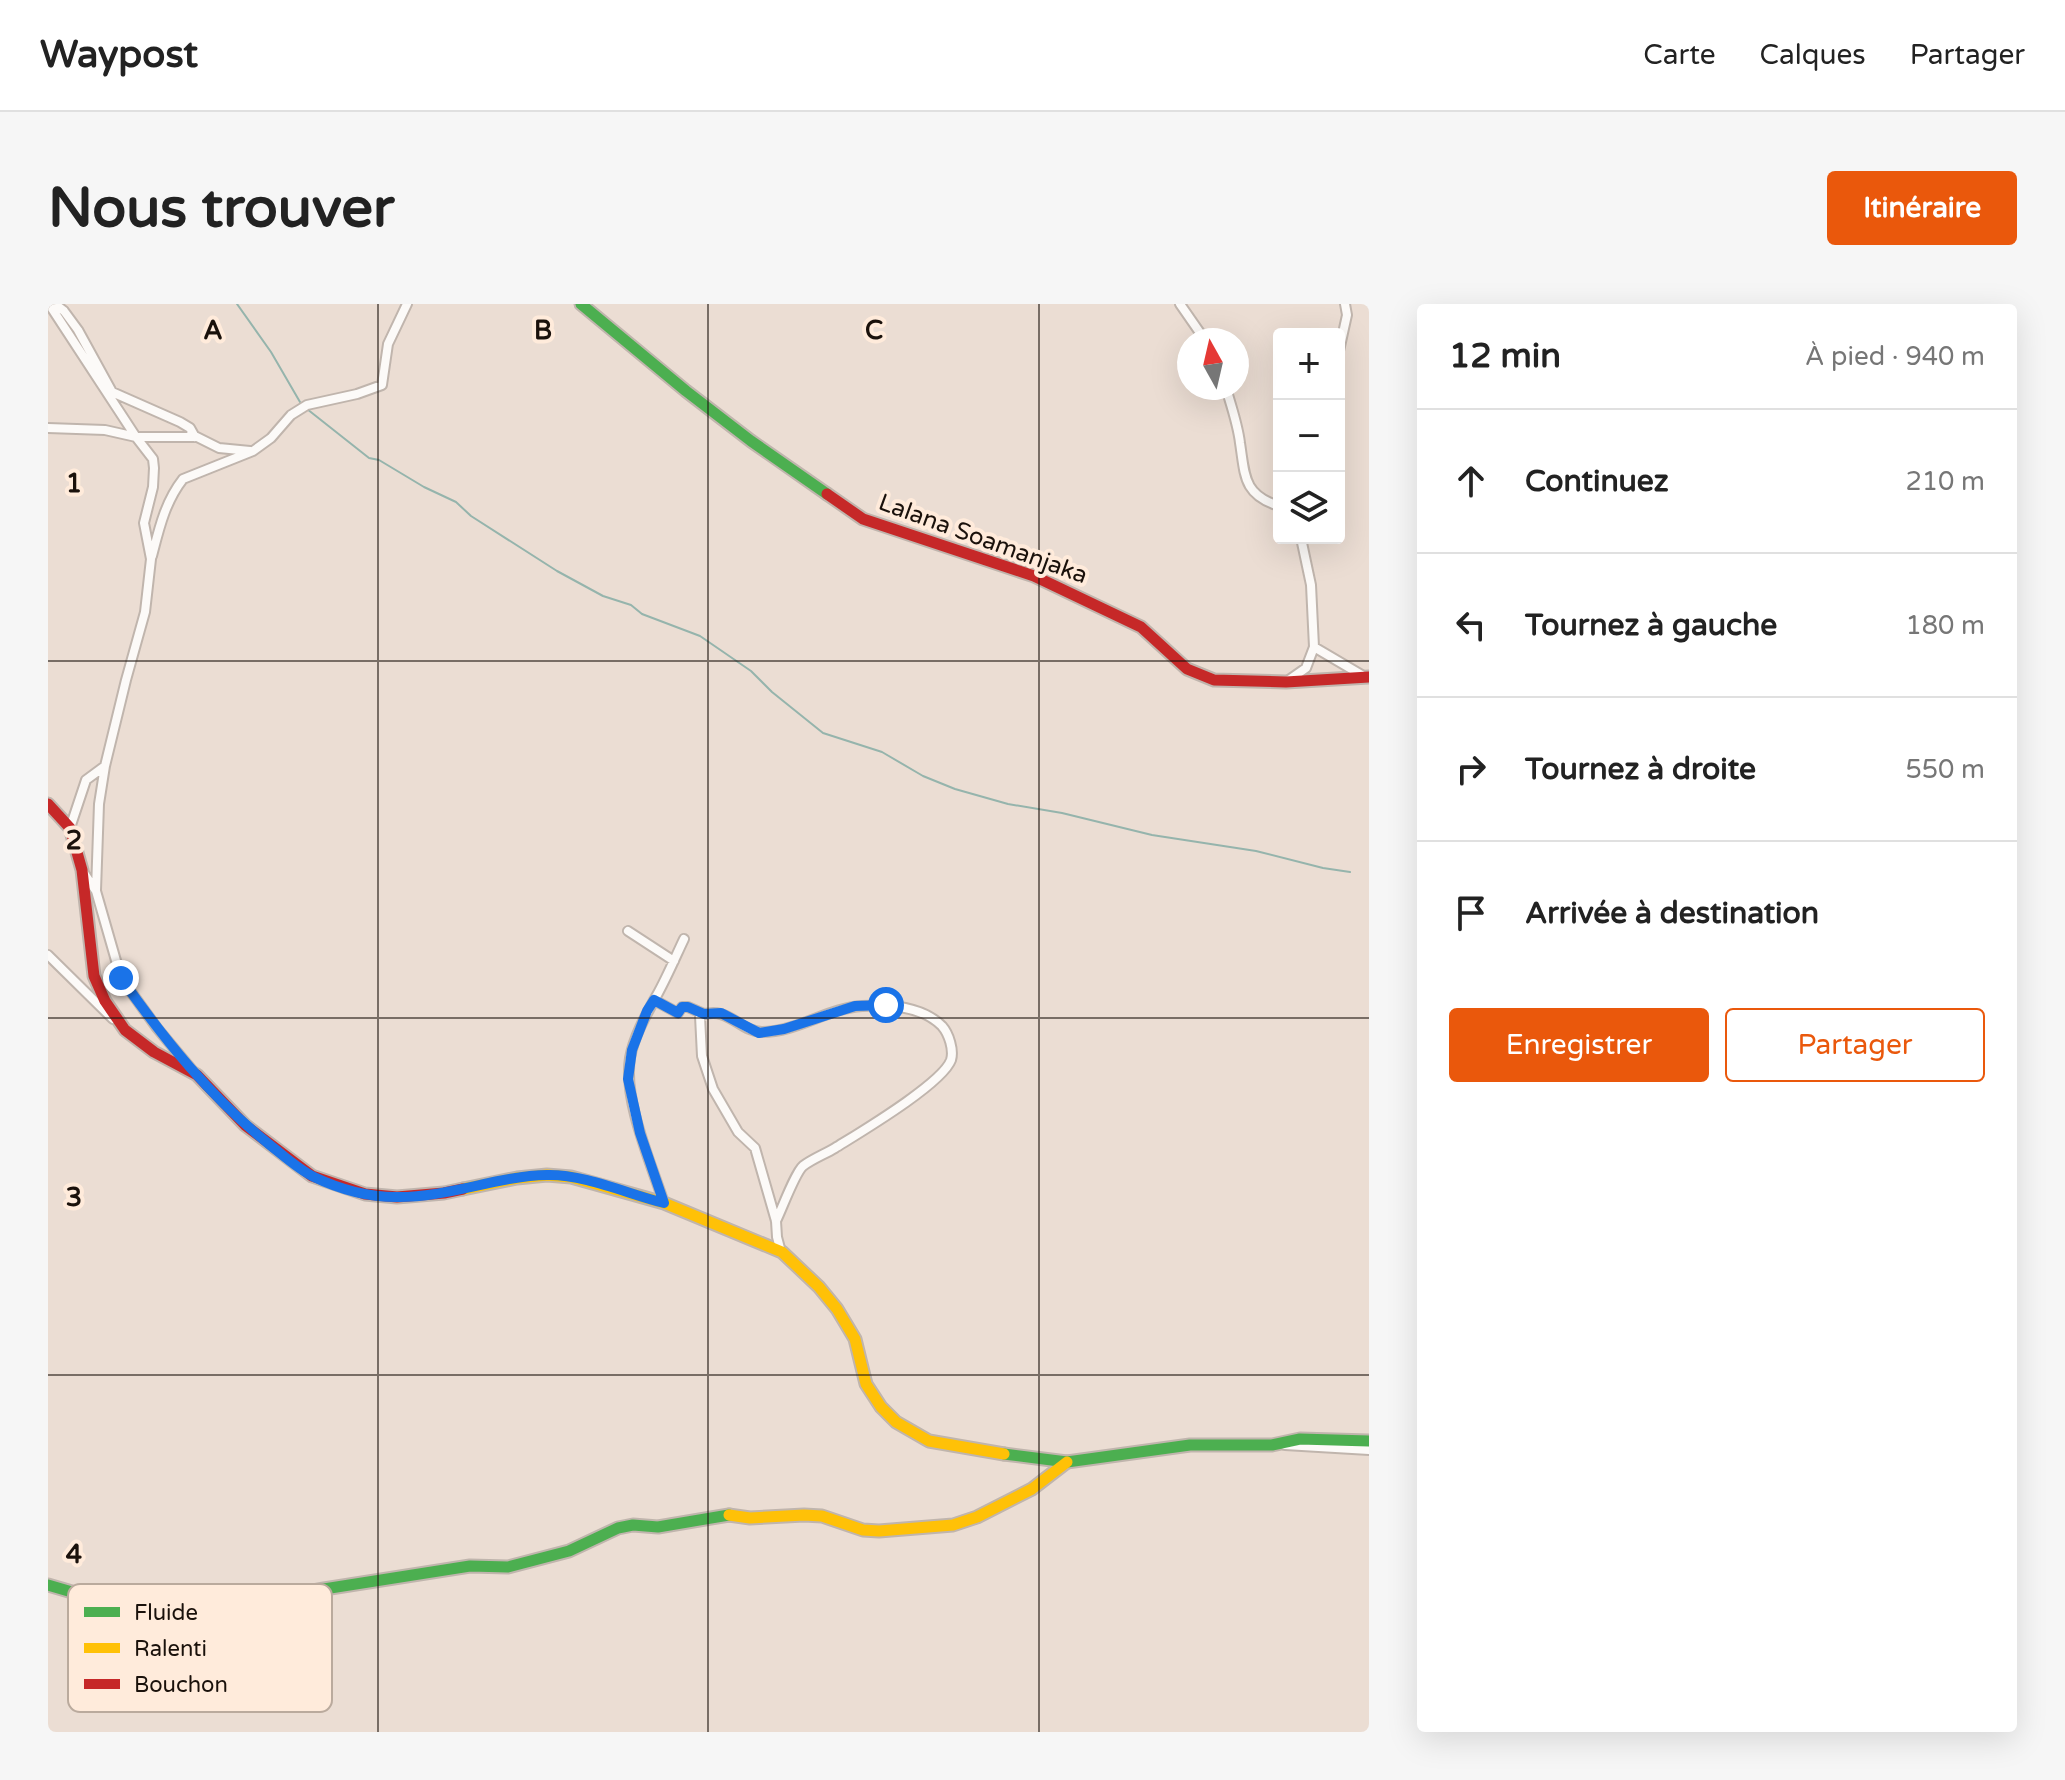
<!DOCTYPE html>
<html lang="fr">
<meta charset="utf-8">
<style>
body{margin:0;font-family:"Varela Round",sans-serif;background:#f6f6f6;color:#222}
.controls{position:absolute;right:24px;top:24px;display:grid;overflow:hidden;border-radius:8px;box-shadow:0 8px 32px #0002}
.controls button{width:72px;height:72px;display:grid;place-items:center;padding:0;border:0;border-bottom:2px solid #e0e0e0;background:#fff;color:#222;font:40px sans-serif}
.compass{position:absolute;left:1129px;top:24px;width:72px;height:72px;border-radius:50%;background:#fff;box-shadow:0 8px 32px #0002;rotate:352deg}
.stop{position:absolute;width:24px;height:24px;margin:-18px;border:6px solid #1a73e8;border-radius:50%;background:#fff}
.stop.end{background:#1a73e8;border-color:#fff;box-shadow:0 2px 8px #0008}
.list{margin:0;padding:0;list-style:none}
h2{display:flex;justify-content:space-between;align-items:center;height:104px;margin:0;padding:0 32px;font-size:34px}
h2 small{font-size:26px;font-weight:400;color:#767676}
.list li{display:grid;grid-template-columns:52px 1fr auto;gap:24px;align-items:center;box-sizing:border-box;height:144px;padding:0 32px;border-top:2px solid #e0e0e0}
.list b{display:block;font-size:30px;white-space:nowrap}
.list em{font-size:26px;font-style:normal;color:#767676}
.actions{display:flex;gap:16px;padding:24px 32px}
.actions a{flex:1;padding:18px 0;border:2px solid #ea580c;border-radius:8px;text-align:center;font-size:28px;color:#ea580c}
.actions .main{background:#ea580c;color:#fff}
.icon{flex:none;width:44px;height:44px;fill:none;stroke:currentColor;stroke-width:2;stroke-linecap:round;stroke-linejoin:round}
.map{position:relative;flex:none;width:1321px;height:1428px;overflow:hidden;border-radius:8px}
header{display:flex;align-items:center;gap:48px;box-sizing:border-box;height:112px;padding:0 40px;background:#fff;border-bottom:2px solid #e0e0e0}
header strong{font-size:38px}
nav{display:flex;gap:44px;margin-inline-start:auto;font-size:28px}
.intro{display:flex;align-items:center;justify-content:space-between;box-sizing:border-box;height:192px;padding:0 48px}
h1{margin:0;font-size:56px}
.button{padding:20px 36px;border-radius:8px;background:#ea580c;color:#fff;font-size:28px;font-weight:700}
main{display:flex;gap:48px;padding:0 48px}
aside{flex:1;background:#fff;border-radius:8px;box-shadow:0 8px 32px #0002}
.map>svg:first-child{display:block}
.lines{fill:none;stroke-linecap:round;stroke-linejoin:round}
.stream{stroke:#95b4ac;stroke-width:2}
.street-casing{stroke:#c0b5ad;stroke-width:12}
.fast-casing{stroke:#c0b5ad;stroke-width:15}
.slow-casing{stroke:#c0b5ad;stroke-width:15}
.jam-casing{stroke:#c0b5ad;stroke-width:15}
.street{stroke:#fcfaf8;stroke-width:8}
.fast{stroke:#4caf50;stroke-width:11}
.slow{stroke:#ffc107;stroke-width:11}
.jam{stroke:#c62828;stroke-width:11}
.route{stroke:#1a73e8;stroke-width:10}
.grid{fill:none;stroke:#1a110b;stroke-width:2;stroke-opacity:0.55}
.labels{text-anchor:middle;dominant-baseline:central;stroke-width:8;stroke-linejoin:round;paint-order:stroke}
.street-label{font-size:24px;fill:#1a110b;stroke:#ffebdb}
.key{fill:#ffebdb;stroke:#baaa9d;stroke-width:2}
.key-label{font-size:22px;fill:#1a110b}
.grid-label{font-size:26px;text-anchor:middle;font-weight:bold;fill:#1a110b;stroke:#ffebdb;stroke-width:8;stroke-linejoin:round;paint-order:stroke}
</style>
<header>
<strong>Waypost</strong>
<nav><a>Carte</a><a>Calques</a><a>Partager</a></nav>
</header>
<div class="intro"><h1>Nous trouver</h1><a class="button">Itinéraire</a></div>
<main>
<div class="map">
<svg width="1321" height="1428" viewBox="0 0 1321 1428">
<rect width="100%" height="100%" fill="#ebddd3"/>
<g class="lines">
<path class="stream" d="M189 0 223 48 252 98
M259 105 321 154 331 156 376 183 408 198 423 212 509 267 555 292 583 301 594 310 652 332 703 367 724 388 775 429 834 448 875 472 907 485 960 500 1014 509 1104 531 1208 547 1275 564 1302 568"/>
<g class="street-casing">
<path id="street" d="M1 0 88 133 105 155 106 164 105 183 96 219 103 255 97 308 78 376 57 462 38 476 22 524
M7 0 16 7 30 26 64 88 132 118 142 124 147 133
M1132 0 1157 36
M1291 47 1299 11 1297 0
M1178 84C1183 101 1190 121 1192 139 1197 171 1195 191 1231 202
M0 124 57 126 88 133H146
M143 130 171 144 202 147
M1253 234 1263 281 1266 343 1317 373
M104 252C111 225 117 198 135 175L205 147 223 134 243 111 259 101 309 90 334 81 340 40 359 0
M1238 378 1258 364 1266 343
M36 569 48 587 73 674 109 724 145 767
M48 586 51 500 57 462
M580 627 626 657
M0 651 65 715
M606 696 630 709 634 703H640L656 710
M616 899C603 859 575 796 582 754 586 732 598 711 609 691 619 673 627 654 636 635
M728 917C734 905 747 869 755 862 764 855 777 850 787 844 811 829 894 780 903 756 906 746 901 730 894 722 874 702 841 700 814 702 780 704 749 728 714 728 692 728 679 700 652 712L654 752 665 785 690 828 707 844 728 917 729 933 733 948
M1237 1141 1321 1146"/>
</g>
<g class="fast-casing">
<path id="fast" d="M533 0 638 87 703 137 779 190
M956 1150 1019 1158 1142 1141H1224L1252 1135 1321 1137
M0 1281 58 1298 149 1308 276 1285 422 1262 460 1263 521 1247 570 1224 585 1221 610 1223 681 1211"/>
</g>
<g class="slow-casing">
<path id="slow" d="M415 885 469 874 499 871 523 873 616 899 734 948 771 983 789 1005 807 1035 818 1080 833 1103 848 1118 881 1137 956 1150
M681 1211 702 1214 756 1211 774 1212 815 1226 831 1227 905 1221 929 1213 984 1185 1019 1158"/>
</g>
<g class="jam-casing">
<path id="jam" d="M779 190 815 215 986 272 1093 323 1139 365 1166 376 1238 378 1321 373
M0 500 22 524 34 566 46 672 57 697 77 726 106 748 149 771 197 821 264 872 317 890 349 893 396 889 415 885"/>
</g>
<use href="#street" class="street"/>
<use href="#fast" class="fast"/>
<use href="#slow" class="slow"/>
<use href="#jam" class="jam"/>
</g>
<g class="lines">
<path class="route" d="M73 674C116 735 163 794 222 841 236 852 250 865 266 873 291 885 321 893 348 893 399 894 448 872 499 871 536 870 580 890 616 899L592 829 580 775 584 746 599 707 606 696 630 709 634 703H640L656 710 673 709 711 729 736 725 807 702 838 701"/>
</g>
<path class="grid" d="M330 0V1428M660 0V1428M991 0V1428M0 357H1321M0 714H1321M0 1071H1321"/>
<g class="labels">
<g class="street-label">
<text transform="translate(935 235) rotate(20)">Lalana Soamanjaka</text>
</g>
</g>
<rect x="20" y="1280" width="264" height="128" rx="12" class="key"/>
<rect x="36" y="1303" width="36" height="10" fill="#4caf50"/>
<rect x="36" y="1339" width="36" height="10" fill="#ffc107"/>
<rect x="36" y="1375" width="36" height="10" fill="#c62828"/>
<g class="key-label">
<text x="86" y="1316">Fluide</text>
<text x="86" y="1352">Ralenti</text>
<text x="86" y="1388">Bouchon</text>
</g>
<g class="grid-label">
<text x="165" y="35">A</text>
<text x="495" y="35">B</text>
<text x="826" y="35">C</text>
<text x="26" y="188">1</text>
<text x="26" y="545">2</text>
<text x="26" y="902">3</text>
<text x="26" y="1259">4</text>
</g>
</svg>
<div class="controls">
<button>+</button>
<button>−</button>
<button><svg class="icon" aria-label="layers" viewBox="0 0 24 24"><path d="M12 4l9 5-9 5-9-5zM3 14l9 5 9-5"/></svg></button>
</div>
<svg class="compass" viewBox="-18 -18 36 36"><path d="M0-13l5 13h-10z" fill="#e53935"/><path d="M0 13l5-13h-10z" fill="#767676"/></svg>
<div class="stop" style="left:838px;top:701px"></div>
<div class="stop end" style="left:73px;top:674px"></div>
</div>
<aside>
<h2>12 min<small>À pied · 940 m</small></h2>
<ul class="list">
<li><svg class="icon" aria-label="ahead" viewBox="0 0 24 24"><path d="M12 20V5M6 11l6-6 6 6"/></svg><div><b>Continuez</b></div><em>210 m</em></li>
<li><svg class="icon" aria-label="left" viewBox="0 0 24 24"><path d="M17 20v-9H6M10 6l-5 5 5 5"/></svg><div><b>Tournez à gauche</b></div><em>180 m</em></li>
<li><svg class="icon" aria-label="right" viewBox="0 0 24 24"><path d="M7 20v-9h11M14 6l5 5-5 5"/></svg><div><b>Tournez à droite</b></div><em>550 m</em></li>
<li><svg class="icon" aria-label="arrive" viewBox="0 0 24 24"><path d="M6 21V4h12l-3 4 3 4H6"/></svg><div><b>Arrivée à destination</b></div></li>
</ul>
<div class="actions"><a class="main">Enregistrer</a><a>Partager</a></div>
</aside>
</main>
